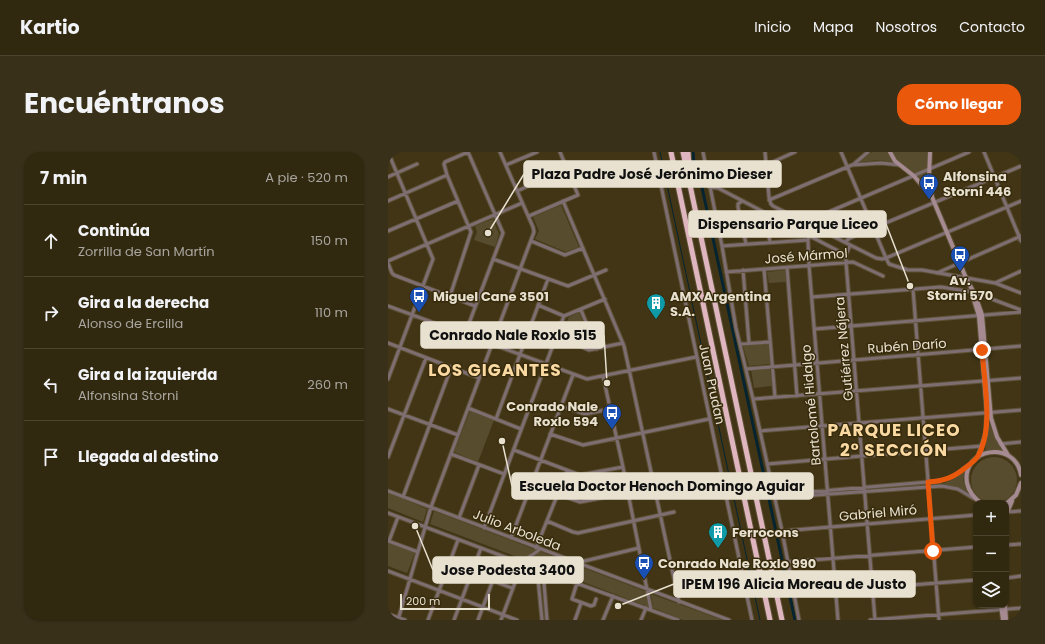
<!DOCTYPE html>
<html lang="es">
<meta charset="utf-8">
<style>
body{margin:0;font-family:Poppins,sans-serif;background:#393019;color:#f1f3f6}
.controls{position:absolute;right:12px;bottom:12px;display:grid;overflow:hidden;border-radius:8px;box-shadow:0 1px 3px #0004}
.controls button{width:36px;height:36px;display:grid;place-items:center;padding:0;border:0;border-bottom:1px solid #4c4430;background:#312810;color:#f1f3f6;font:20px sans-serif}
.scale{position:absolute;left:12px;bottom:10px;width:90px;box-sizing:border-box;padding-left:4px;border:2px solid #e8e1d0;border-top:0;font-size:11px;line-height:14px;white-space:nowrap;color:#e8e1d0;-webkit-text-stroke:3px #372b0c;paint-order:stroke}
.stop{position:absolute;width:12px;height:12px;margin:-9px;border:3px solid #ea580c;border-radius:50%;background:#fff}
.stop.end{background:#ea580c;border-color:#fff;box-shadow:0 1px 4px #0008}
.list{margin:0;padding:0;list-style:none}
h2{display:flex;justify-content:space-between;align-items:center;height:52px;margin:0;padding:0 16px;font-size:17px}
h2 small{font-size:13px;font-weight:400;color:#a8a69f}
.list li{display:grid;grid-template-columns:26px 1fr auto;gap:12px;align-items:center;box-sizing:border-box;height:72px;padding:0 16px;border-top:1px solid #4c4430}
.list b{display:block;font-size:15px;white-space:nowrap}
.list p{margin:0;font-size:13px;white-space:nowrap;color:#a8a69f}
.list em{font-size:13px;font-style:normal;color:#a8a69f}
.icon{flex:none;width:22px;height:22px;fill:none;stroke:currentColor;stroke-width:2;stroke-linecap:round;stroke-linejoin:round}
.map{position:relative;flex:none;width:633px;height:468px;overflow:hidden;border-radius:16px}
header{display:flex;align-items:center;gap:24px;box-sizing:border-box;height:56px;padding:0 20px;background:#312810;border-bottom:1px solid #4c4430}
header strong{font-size:19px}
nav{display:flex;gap:22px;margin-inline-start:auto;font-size:14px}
.intro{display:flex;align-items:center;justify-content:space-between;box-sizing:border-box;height:96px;padding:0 24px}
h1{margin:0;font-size:28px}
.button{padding:10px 18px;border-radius:16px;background:#ea580c;color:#fff;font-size:14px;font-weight:700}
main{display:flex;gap:24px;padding:0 24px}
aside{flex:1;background:#312810;border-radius:16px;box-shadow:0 1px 3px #0004}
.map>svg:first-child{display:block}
.green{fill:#584c2f}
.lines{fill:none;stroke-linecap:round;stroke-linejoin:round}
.stream{stroke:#052430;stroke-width:1}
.canal{stroke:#052430;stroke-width:3}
.street-casing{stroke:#5c5134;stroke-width:5}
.secondary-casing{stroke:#5c5134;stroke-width:6}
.highway-casing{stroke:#5c5134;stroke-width:7}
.street{stroke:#7e6d71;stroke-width:3}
.secondary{stroke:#a58b91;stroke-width:4}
.highway{stroke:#dfb6c0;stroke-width:5}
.route{stroke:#ea580c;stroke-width:5}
.labels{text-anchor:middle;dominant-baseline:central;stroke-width:3;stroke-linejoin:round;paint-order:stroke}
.poi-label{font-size:13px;font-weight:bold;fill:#e8e1d0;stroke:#372b0c;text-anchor:start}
.street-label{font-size:13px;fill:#e8e1d0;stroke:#372b0c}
.district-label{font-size:17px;font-weight:bold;letter-spacing:1px;fill:#fadaa2;stroke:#372b0c}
.leader{fill:none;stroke:#e8e1d0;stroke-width:1.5}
.callout-dot{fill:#e8e1d0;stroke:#372b0c;stroke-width:1.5}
.callout{fill:#e8e1d0;stroke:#e8e1d0;stroke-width:1.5}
.callout-label{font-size:14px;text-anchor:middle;font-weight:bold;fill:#111}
</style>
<header>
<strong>Kartio</strong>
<nav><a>Inicio</a><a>Mapa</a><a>Nosotros</a><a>Contacto</a></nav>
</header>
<div class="intro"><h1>Encuéntranos</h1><a class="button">Cómo llegar</a></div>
<main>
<aside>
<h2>7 min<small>A pie · 520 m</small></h2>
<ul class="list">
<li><svg class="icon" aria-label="ahead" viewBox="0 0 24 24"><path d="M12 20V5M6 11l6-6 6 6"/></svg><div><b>Continúa</b><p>Zorrilla de San Martín</p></div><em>150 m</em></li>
<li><svg class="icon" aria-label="right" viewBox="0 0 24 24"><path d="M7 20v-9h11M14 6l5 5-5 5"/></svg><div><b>Gira a la derecha</b><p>Alonso de Ercilla</p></div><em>110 m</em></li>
<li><svg class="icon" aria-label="left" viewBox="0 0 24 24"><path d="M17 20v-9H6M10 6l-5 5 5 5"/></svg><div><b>Gira a la izquierda</b><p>Alfonsina Storni</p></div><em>260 m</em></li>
<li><svg class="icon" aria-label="arrive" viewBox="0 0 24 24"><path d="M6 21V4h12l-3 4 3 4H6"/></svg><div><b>Llegada al destino</b></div></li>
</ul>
</aside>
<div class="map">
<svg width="633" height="468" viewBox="0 0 633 468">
<rect width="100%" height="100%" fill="#413516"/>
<path class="green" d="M484 0H540L539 17 541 37C518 11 507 5 472 10Z
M173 53 191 95 178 100 147 87 151 79 145 65Z
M105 67 111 82 107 95 86 88 89 80 87 74Z
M397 118 398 130 381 131 379 120Z
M191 160 204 193H201L173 182 181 165Z
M380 192 382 212 361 214 355 194Z
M382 217 384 234 366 236 363 218Z
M82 259 106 268 90 310 66 300Z
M601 265 607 285 615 300 605 298 597 299Z
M583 328a23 23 0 1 1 46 0a23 23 0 1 1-46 0Z
M578 318 575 328 581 342 572 336 556 333V331L565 327Z
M0 341 39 357 35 370 0 356Z
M46 359 259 440 261 455 42 372Z
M0 391 27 401 19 421 0 414Z
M263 442 334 468H295L265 456Z"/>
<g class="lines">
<path class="stream" d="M272 0 372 468"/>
<path class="canal" d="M305 0 306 11 312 26 407 468
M305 18 309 23"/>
<g class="street-casing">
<path id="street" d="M266 0 364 468
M315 0 334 94 348 176 365 247 394 379 411 468
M377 0 381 45 383 52 385 54 488 106 494 107 498 106 501 112 520 118H534L607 131 633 141
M453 0 498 106 633 49
M596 0 633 89
M466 12 480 0
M118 13 149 0
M378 13 407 0
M0 25 29 12
M321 35 330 36 458 103
M129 39 179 17
M381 48 464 13 493 11 512 13
M0 49 59 23
M175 49 236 194 291 450
M354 49 350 52V55L358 92
M377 61V63L382 90
M141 64 190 43 172 0
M417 70 581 0
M0 79 70 49
M421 85 420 88 421 113 450 468
M143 89 177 103 195 96
M457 90 462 86 633 14
M462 93 458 103V110L487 468
M334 94 420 88
M105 107 180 134 218 118
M0 109 134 51
M0 111 4 121 6 123 87 154
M399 115 409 244
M376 117 387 245
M355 118 361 191
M338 120 465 110 495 124
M549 121 633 84
M607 131 633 119
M525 137 551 468
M62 144 83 80 59 23 56 12 57 10 80 0 115 81 77 182
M424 145 553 135 585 140 633 158
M150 153 176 164 217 147
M0 154 199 227 308 205
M193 158 209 197
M427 177 633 160
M168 184 201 198 235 191
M0 191 91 226
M352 192 382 190
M358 217 633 194
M215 224 235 315 263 458
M0 227 45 107 0 0
M365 247 633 226
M173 254 197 262 222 257
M80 256 133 277
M0 257 70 283
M108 267 160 127
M372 279 633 258
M162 282 195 293 321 267
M612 292 633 290
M126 298 192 323 235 315
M63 302 116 322
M0 305 38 206
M379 312 594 294
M0 339 341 468
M169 342 192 350 240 341
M386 343 552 329 566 324 582 312
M15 345 63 216
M386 346 554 334 570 337 585 346
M619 360 633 359
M0 361 133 411 290 468
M71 366 91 313
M159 369 185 380 190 381 286 360
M96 376 176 164
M394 379 588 363
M123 386 185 223
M0 389 30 400
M1 389 10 365
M618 393 633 392
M148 396 179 319
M399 410 588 395
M133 411C138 405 146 403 152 397
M188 411 251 396
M149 417 154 468
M0 419 129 468
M155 419 159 468
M84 421 124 436
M618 426 633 424
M189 431 184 447 203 454 206 453 208 447
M406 442 588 428
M0 462 17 468
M10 468 43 355 146 80 145 75 112 0
M40 468 70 388
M66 468 93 396
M90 468 114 404
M113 468 134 412
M187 468 193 451
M215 468 225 444
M253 468 258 456
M482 468 633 456"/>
</g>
<g class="secondary-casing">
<path id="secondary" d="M502 0 507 9 526 24 544 45
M542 0 541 25 544 45 578 126 587 143 594 163 603 266 609 285 620 303
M585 145 591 164 599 261 598 281 590 305
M593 351C586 346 581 340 579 331 573 296 627 287 633 323
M618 352 628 343 633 331
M618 363 624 349
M613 453 615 468
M617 453 618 468"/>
</g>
<g class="highway-casing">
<path id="highway" d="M283 0 382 468
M295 0 394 468
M300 0 301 16"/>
</g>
<use href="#street" class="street"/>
<use href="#secondary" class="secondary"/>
<use href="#highway" class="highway"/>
</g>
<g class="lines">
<path class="route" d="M545 399 540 330C555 329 565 326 577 316 581 313 587 309 590 304 606 277 596 228 594 198"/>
</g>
<defs>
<g id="bus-pin" transform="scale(1)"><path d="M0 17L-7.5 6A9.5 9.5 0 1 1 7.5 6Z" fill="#1a4fb4" stroke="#372b0c"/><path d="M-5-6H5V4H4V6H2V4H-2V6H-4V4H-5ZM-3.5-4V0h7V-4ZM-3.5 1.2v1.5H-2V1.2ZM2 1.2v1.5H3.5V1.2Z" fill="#fff"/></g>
<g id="building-pin" transform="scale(1)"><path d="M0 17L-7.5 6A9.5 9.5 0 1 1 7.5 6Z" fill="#0f9aa8" stroke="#372b0c"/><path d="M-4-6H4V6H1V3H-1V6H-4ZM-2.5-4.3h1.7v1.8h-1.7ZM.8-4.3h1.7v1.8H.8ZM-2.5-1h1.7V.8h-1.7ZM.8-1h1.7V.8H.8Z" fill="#fff"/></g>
</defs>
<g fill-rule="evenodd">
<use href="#bus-pin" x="541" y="31"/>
<use href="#bus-pin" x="572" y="103"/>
<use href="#bus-pin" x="31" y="144"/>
<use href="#building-pin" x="268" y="151"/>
<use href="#bus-pin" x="224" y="261"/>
<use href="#building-pin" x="330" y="380"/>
<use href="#bus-pin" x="256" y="411"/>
</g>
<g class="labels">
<g class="poi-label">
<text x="555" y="24">Alfonsina<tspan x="555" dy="15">Storni 446</tspan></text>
<text x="572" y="128" text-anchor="middle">Av.<tspan x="572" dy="15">Storni 570</tspan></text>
<text x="45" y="144">Miguel Cane 3501</text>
<text x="282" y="144">AMX Argentina<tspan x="282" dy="15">S.A.</tspan></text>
<text x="210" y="254" text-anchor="end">Conrado Nale<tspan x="210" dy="15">Roxlo 594</tspan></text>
<text x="344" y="380">Ferrocons</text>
<text x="270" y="411">Conrado Nale Roxlo 990</text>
</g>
<g class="street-label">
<text transform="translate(418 104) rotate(-4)">José Mármol</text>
<text transform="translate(519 194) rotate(-4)">Rubén Darío</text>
<text transform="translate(456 197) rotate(-95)">Gutiérrez Nájera</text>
<text transform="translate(324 232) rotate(78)">Juan Prudan</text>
<text transform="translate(423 253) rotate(-95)">Bartolomé Hidalgo</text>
<text transform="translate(490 361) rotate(-5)">Gabriel Miró</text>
<text transform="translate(129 378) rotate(21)">Julio Arboleda</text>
</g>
<g class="district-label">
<text x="107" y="218">LOS GIGANTES</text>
<text x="506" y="278">PARQUE LICEO<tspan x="506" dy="20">2° SECCIÓN</tspan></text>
</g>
</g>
<path class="leader" d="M100 81L136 22M522 134L498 72M219 231L216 183M114 289L124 334M27 374L45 418M230 454L286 432"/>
<g class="callout-dot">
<circle cx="100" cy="81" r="4"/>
<circle cx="522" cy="134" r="4"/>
<circle cx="219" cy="231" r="4"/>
<circle cx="114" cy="289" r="4"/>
<circle cx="27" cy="374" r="4"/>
<circle cx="230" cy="454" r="4"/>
</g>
<g class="callout">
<rect x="136" y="9" width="257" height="26" rx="4"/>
<rect x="301" y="59" width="197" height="26" rx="4"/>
<rect x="33" y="170" width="183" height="26" rx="4"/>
<rect x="124" y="321" width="301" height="26" rx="4"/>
<rect x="45" y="405" width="150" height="26" rx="4"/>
<rect x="286" y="419" width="241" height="26" rx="4"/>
</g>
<g class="callout-label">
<text x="264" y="27">Plaza Padre José Jerónimo Dieser</text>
<text x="400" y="77">Dispensario Parque Liceo</text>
<text x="125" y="188">Conrado Nale Roxlo 515</text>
<text x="274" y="339">Escuela Doctor Henoch Domingo Aguiar</text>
<text x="120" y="423">Jose Podesta 3400</text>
<text x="406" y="437">IPEM 196 Alicia Moreau de Justo</text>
</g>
</svg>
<div class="controls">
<button>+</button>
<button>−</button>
<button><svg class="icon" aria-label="layers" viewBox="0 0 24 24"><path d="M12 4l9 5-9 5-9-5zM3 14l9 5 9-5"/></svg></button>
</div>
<div class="scale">200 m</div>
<div class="stop" style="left:545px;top:399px"></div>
<div class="stop end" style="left:594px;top:198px"></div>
</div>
</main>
